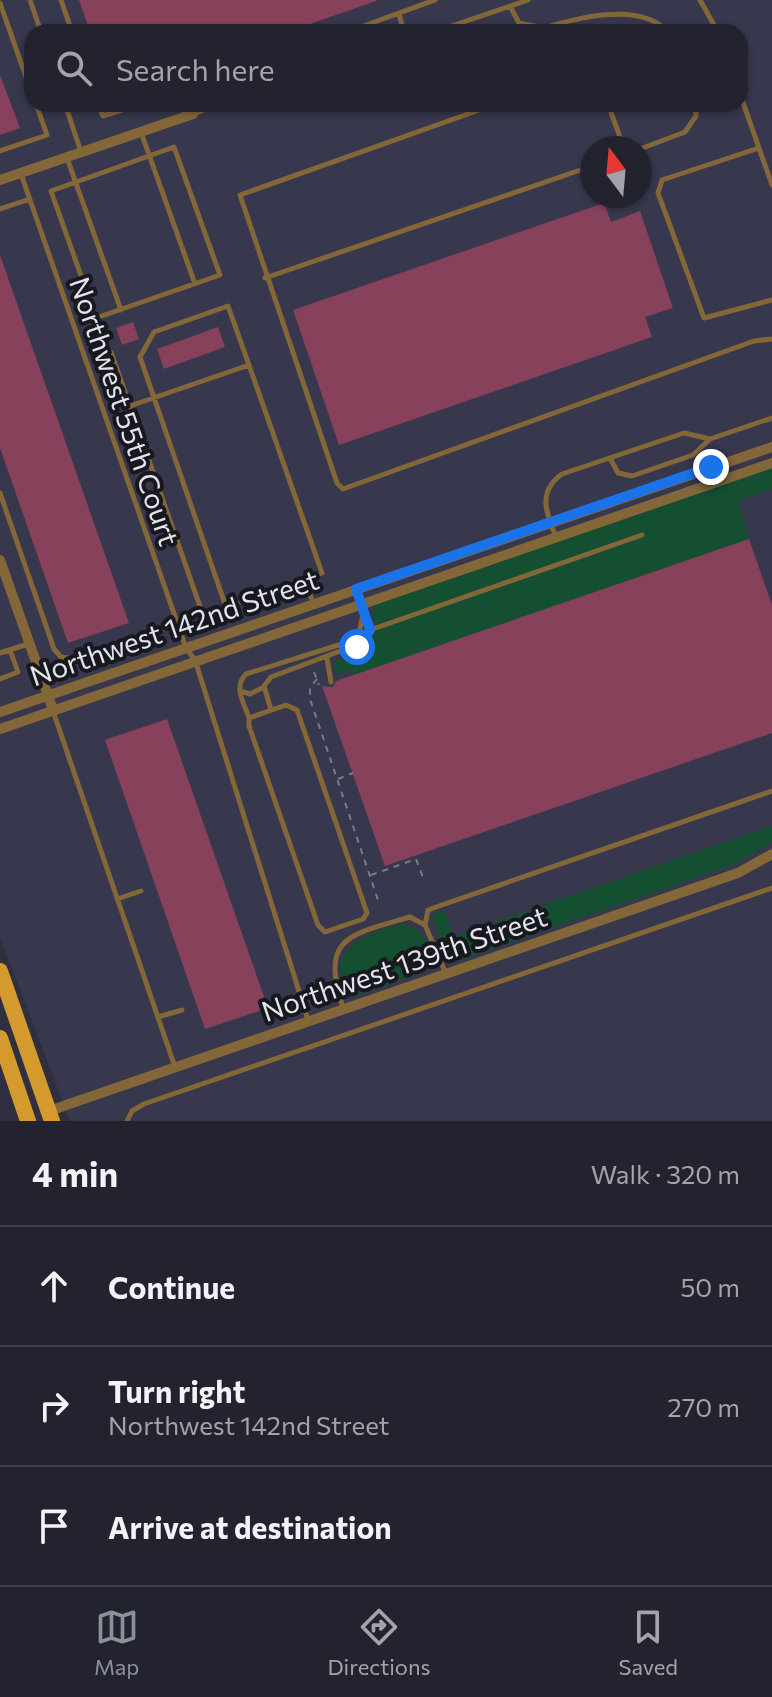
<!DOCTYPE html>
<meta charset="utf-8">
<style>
body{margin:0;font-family:Commissioner,sans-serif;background:#2f2f3b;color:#f1f3f6}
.compass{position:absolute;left:580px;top:136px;width:72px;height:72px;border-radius:50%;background:#23232f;box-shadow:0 2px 6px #0004;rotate:344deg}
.stop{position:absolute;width:24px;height:24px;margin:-18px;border:6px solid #1a73e8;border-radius:50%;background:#fff}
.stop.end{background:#1a73e8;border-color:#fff;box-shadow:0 2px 8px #0008}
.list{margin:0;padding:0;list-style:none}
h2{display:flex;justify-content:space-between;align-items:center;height:104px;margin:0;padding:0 32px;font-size:34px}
h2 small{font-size:26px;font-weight:400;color:#a3a4aa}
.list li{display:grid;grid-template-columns:52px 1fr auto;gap:24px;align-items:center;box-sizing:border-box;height:120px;padding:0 32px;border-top:2px solid #40404b}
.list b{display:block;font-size:30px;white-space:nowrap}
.list p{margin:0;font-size:26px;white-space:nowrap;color:#a3a4aa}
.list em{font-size:26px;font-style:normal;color:#a3a4aa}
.icon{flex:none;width:44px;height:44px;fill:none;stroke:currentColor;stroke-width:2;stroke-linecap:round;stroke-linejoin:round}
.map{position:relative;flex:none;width:772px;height:1121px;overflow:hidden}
.search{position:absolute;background:#23232f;box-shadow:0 2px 6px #0004;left:24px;right:24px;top:24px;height:88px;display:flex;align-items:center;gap:20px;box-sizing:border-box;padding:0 28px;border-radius:24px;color:#a3a4aa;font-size:30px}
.sheet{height:464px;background:#23232f}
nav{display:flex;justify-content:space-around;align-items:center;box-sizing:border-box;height:112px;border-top:2px solid #40404b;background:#23232f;font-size:22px;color:#a3a4aa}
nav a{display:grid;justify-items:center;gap:4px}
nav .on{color:#8c9099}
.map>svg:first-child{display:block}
.built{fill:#37374d;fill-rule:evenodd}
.green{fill:#144f31}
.building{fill:#87415b}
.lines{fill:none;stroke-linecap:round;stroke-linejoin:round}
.path{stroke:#7a7a88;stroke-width:2;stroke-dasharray:6 6;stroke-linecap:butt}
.service{stroke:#836739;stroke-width:5}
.minor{stroke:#836739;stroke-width:10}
.primary{stroke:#d59a2d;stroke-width:16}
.route{stroke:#1a73e8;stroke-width:10}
.labels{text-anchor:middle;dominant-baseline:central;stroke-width:8;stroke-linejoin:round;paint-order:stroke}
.street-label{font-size:28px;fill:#e4e4ef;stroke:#18181f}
</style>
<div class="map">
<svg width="772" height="1121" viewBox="0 0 772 1121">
<rect width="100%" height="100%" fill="#2f2f3f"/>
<path class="built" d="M0 0H772V1121H70L0 937ZM32 32H740V104H32ZM592 148H640V196H592Z"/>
<path class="green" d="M772 468V489L738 501 749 539 352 676 350 670 337 674 334 669 336 660C355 654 379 648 375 622 373 613 371 611 377 604Z
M772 826V842L733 865 457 961 446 954 432 917 438 912H445L454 936Z
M402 924C421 926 434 945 429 963L417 975 357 995 349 993 339 971C342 940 376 930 402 924Z"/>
<path class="building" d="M79 0H376V1L287 32H90Z
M0 75 20 128 0 135Z
M604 203 611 222 640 211 673 308 645 317 652 337 339 445 293 310Z
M0 255 129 623 68 643 0 448Z
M133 322 139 339 122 345 116 328Z
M218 327 225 347 164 369 157 349Z
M749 539 772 605V733L385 866 322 686 333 687 336 681Z
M167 719 268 1008 205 1029 105 740Z"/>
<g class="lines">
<path class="path" d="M314 672 319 685
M317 679 310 688V699L379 903
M338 779 353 773
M371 875 416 859 424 880"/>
<path class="service" d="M30 0 41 32
M61 0 72 32
M700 0 718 32
M0 3 32 94
M510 6 519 23 540 27
M399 14 404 32
M463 22 467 32
M347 32 435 0
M434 32 528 0
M531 32C574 18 640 0 668 32
M740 94 772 185
M65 104 81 152
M98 104 103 116 141 104
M190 104 193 114 221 104
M496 104 240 195 337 483 343 489 754 341 772 339
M608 104 624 148
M141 132 195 284
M174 147 220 275 96 318 51 191Z
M759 148 662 180 658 193 704 318 772 300
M640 149 685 132 696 116 695 104
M0 151 47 135 36 104
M67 158 121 310
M21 174 186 648 195 660 308 1020
M0 209 30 199
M265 278 592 166
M111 352 130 406
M249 365 322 573 203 615 130 406Z
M610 458 618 473 632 476 693 455 710 439 772 418
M0 493 54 649 61 657 74 659 178 624
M556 537C546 512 537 492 562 474L684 433 710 439
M305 580 313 603
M226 607 140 357 154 332 228 306 249 365
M370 630 642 535
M0 653 28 644
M327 658 331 682
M0 679 18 672 10 650
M240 691 250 694 264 687
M286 705 297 710 367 913 363 919 325 932 318 925 249 726V718Z
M271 710 264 686 271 677 364 642C375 623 364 610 357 591
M53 711 175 1067
M249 718C244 703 233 687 246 674L345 643 359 633 364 610
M117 899 141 891
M425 925 428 910 439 906 772 791
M343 1008C320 937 348 935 410 917L425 925 446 974
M158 1017 182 1010
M127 1121 132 1111 144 1104 772 888"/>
<path class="minor" d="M0 180 193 114
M0 560 53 710
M0 712 772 447
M0 729 772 463
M49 1111 738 873 772 854"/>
<path class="primary" d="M0 971 52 1121
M0 1038 28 1121"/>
</g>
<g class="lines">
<path class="route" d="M357 647 370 630 356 589 711 467"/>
</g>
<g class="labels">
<g class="street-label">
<text transform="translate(125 411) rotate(71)">Northwest 55th Court</text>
<text transform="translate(174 627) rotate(-19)">Northwest 142nd Street</text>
<text transform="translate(404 963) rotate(-19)">Northwest 139th Street</text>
</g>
</g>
</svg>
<svg class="compass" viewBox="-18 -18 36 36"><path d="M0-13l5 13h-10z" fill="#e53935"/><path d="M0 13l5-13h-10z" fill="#a3a4aa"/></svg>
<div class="stop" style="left:357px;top:647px"></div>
<div class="stop end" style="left:711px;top:467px"></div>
<div class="search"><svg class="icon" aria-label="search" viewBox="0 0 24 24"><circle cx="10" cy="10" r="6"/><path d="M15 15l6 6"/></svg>Search here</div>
</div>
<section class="sheet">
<h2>4 min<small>Walk · 320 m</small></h2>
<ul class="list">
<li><svg class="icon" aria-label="ahead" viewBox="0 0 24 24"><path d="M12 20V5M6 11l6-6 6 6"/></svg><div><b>Continue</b></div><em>50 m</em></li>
<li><svg class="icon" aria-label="right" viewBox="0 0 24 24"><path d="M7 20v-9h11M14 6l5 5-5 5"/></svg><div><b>Turn right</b><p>Northwest 142nd Street</p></div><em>270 m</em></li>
<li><svg class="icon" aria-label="arrive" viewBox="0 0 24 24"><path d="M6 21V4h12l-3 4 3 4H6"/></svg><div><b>Arrive at destination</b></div></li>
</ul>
</section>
<nav>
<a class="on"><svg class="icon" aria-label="map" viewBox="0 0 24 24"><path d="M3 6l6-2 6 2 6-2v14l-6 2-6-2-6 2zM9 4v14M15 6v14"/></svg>Map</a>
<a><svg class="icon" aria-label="directions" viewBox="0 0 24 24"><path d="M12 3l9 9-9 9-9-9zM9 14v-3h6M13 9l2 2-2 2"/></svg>Directions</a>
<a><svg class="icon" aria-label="saved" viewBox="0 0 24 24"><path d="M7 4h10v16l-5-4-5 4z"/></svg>Saved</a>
</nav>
